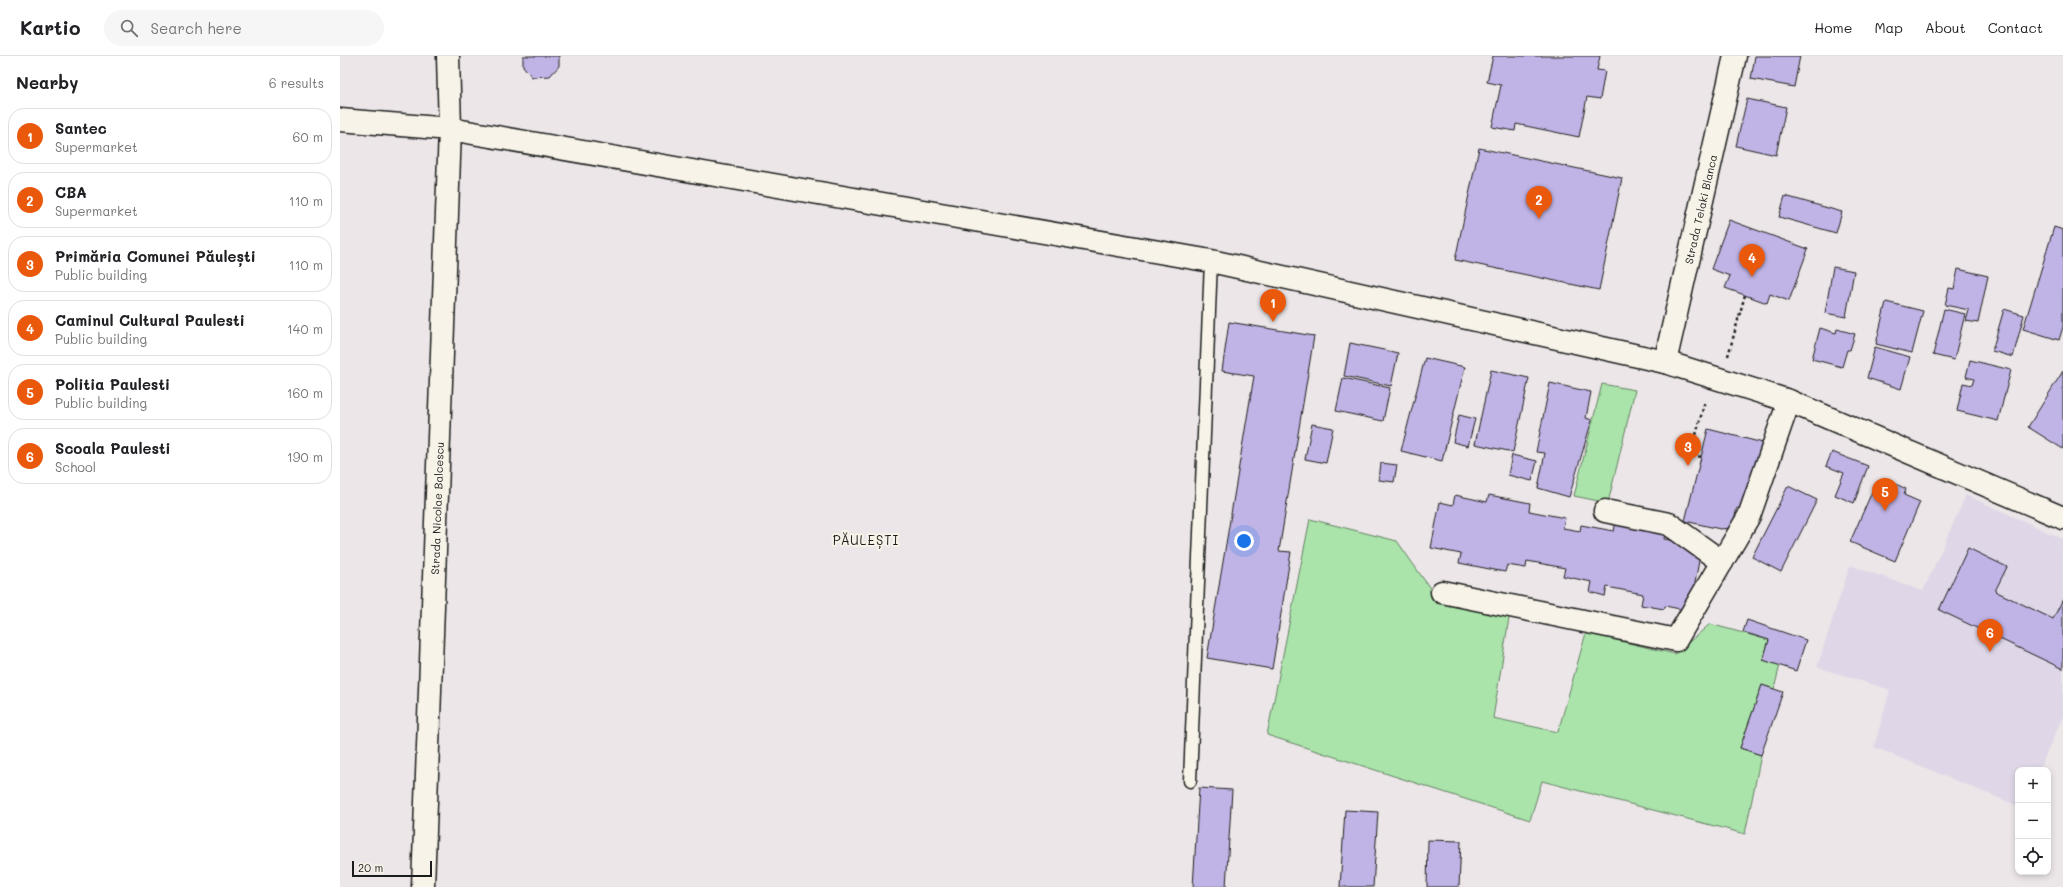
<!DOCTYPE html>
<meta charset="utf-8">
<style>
body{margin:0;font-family:Mali,sans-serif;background:#f6f6f6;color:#202124}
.controls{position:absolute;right:12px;bottom:12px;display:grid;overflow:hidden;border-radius:8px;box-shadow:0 2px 6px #0003}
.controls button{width:36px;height:36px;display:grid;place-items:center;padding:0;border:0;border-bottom:1px solid #e0e0e0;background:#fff;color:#202124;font:20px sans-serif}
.scale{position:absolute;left:12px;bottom:10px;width:80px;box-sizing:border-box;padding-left:4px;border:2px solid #1c1c1c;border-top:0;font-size:11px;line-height:14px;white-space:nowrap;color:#1c1c1c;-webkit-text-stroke:3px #f7f3e8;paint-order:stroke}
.you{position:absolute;left:904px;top:485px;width:14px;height:14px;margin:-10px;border:3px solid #fff;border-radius:50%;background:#1a73e8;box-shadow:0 0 0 6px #1a73e833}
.badge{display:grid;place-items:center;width:26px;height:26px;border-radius:50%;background:#ea580c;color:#fff;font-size:13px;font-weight:700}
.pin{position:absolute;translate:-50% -33px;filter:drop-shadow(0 1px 2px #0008)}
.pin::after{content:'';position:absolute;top:21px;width:14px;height:12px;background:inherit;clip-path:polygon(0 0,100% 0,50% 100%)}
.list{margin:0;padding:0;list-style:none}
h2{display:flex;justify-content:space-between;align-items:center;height:52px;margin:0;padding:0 16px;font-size:17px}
h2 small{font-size:13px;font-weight:400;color:#757577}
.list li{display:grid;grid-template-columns:26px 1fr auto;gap:12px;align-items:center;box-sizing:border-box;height:56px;margin:0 8px 8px;padding:0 8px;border:1px solid #e0e0e0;border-radius:16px}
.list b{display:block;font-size:15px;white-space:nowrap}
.list p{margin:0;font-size:13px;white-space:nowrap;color:#757577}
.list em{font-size:13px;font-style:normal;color:#757577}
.icon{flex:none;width:22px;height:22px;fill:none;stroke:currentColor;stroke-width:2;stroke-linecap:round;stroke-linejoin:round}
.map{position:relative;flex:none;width:1723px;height:831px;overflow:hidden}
header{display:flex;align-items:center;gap:24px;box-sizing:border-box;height:56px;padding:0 20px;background:#fff;border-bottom:1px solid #e0e0e0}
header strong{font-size:19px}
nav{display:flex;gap:22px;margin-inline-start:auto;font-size:14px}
.search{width:280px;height:36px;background:#f6f6f6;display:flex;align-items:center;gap:10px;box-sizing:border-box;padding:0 14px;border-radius:22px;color:#757577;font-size:15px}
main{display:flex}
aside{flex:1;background:#fff}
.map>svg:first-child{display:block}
.built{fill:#dfd7e7}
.grass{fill:#aae4aa;stroke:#638063}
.building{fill:#c0b4e6;stroke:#1c1c1c}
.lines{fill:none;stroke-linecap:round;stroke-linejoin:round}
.service-casing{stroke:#1c1c1c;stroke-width:15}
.minor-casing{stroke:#1c1c1c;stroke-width:25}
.secondary-casing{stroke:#1c1c1c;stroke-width:25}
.path{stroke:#1c1c1c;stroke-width:2.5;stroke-dasharray:3 3;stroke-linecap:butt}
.service{stroke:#f7f3e8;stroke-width:12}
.minor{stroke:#f7f3e8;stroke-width:22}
.secondary{stroke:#f7f3e8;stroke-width:22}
.labels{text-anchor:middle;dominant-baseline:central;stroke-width:4;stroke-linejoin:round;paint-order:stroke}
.street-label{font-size:11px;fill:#1c1c1c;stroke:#f7f3e8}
.quarter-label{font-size:13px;letter-spacing:1px;fill:#1c1c1c;stroke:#f7f3e8}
</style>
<header>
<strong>Kartio</strong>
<div class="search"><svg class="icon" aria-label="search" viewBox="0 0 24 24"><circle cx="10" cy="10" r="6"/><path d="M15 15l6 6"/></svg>Search here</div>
<nav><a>Home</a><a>Map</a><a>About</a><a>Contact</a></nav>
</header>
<main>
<aside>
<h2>Nearby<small>6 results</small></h2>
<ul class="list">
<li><span class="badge">1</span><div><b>Santec</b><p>Supermarket</p></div><em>60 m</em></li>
<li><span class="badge">2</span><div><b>CBA</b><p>Supermarket</p></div><em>110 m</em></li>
<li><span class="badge">3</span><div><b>Primăria Comunei Păulești</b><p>Public building</p></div><em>110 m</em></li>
<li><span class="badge">4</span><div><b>Caminul Cultural Paulesti</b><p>Public building</p></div><em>140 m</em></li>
<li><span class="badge">5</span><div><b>Politia Paulesti</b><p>Public building</p></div><em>160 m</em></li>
<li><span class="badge">6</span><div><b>Scoala Paulesti</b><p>School</p></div><em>190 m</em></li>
</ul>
</aside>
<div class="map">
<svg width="1723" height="831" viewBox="0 0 1723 831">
<rect width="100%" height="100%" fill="#ece6e8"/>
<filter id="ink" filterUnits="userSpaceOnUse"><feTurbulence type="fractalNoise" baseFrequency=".025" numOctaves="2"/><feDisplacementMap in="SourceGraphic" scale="8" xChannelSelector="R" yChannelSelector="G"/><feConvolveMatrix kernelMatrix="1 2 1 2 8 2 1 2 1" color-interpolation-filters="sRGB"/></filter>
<g filter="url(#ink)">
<path class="built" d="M1626 439 1723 483V660L1699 714H1678V750L1534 691 1550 634 1477 611 1510 509 1583 535Z"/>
<path class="grass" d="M1262 328 1295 334 1268 447 1234 440Z
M970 463 1057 485 1094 538 1170 556 1153 662 1218 676 1246 577 1335 598 1370 568 1429 584 1423 604 1440 609 1434 633 1422 629 1400 692 1421 699 1405 778 1202 725 1190 764 927 679Z"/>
<path class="building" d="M183 0H219V10L210 20 192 21 183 10Z
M1153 0H1260L1257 14 1265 15 1260 43 1247 41 1239 81 1176 68 1175 75 1152 71 1161 29 1147 26Z
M1415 0H1460L1454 31 1411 23Z
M1407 43 1446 51 1436 99 1396 90Z
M1139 92 1282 122 1259 234 1115 204Z
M1445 140 1502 156 1496 177 1439 161Z
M1389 164 1468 193 1449 245 1430 238 1427 247 1385 232 1390 220 1371 213Z
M1714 171 1723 174V271L1719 284 1683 273Z
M1493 211 1514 215 1506 261 1485 257Z
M1618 213 1648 220 1638 267 1626 265 1629 254 1605 249 1609 232 1614 233Z
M1546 246 1583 255 1572 297 1536 288Z
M1604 253 1625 258 1614 304 1593 299Z
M1664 253 1684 259 1673 301 1652 295Z
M889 266 974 280 939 495 951 496 932 613 867 602 914 320 882 315Z
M1480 272 1496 277 1497 273 1515 278 1510 294H1507L1502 311 1472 303Z
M1010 287 1058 297 1051 330 1004 320Z
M1535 291 1570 301 1561 333 1527 322Z
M1085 302 1125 311 1102 405 1061 395Z
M1630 304 1671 314 1658 365 1617 355 1623 327 1632 329 1634 323 1626 321Z
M1151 314 1189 322 1173 396 1135 388Z
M1723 315V393L1688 371Z
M1003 322 1050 332 1043 365 996 355Z
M1210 327 1251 336 1246 362 1252 364 1229 441 1198 432 1205 397 1196 396Z
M1119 359 1135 363 1128 390 1113 386Z
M972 368 993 372 986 407 965 403Z
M1368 373 1423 387 1406 454 1397 452 1392 472 1380 473 1345 465Z
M1492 396 1528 410 1514 447 1495 439 1504 417 1486 410Z
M1172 399 1197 405 1192 425 1168 419Z
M1041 407 1057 409 1054 426 1039 424Z
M1556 428 1566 433 1564 439 1580 446 1555 505 1510 486 1535 429 1552 436Z
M1448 430 1477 444 1441 516 1412 501Z
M1115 439 1147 446 1149 439 1190 447 1189 455 1225 462 1223 472 1240 475 1241 469 1274 475 1276 466 1325 476 1324 483 1352 488 1350 497 1360 499 1350 555 1325 550 1324 553 1301 549 1303 538 1267 531 1265 540 1250 536 1252 526 1223 520 1225 512 1187 505 1186 512 1167 509 1165 516 1119 507 1121 498 1091 492 1100 446 1113 449Z
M1628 492 1667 511 1655 535 1713 563 1723 543V613L1599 554Z
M1407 564 1466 584 1456 615 1423 604 1429 584 1403 576Z
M1422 629 1443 636 1421 699 1400 692Z
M859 732 892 734 886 831H853Z
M1005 754 1038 756 1033 831H1000Z
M1088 784 1121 785 1119 831H1087Z"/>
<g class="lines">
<g class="service-casing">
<path id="service" d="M850 725 871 205"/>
</g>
<g class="minor-casing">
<g id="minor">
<path id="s1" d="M1325 306 1395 0"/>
<path d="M1265 455 1329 468 1382 506"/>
<path d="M1102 536 1336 584 1409 460 1449 345"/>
<path id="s2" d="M83 831 110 73 108 0"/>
</g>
</g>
<g class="secondary-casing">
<path id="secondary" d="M0 64 110 73 871 205 1325 306 1449 345 1723 462"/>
</g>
<path class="path" d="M1388 300 1405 239
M1361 401 1351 398 1365 345"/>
<use href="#service" class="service"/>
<use href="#minor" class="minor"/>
<use href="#secondary" class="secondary"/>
</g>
</g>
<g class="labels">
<g class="street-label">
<text stroke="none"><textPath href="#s1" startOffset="157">Strada Telaki Blanca</textPath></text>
<text stroke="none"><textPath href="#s2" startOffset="379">Strada Nicolae Balcescu</textPath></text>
</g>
<g class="quarter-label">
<text x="526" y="483">PĂULEȘTI</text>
</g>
</g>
</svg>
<div class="controls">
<button>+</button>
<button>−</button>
<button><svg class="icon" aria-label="locate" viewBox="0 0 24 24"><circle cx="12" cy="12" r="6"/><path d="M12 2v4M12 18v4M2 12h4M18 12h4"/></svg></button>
</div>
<div class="scale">20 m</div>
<div class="you"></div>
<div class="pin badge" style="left:933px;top:266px">1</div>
<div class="pin badge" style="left:1199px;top:163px">2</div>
<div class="pin badge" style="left:1348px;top:410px">3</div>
<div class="pin badge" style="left:1412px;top:221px">4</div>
<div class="pin badge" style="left:1545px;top:455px">5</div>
<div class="pin badge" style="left:1650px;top:596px">6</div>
</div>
</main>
